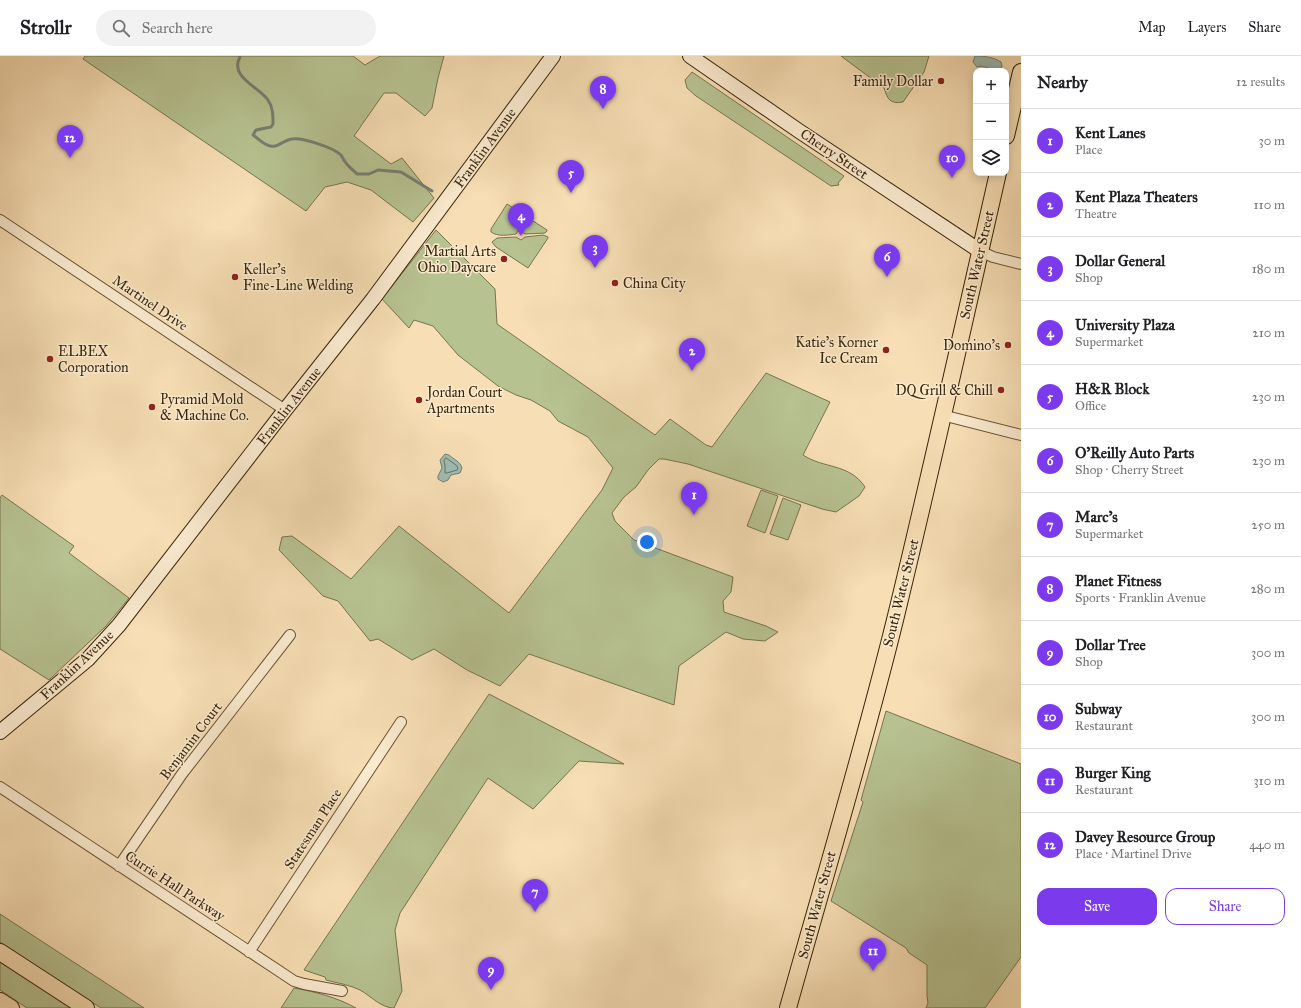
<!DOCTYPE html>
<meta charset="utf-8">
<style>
body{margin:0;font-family:"IM FELL Great Primer",serif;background:#f2f2f2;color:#202124}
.controls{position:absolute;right:12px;top:12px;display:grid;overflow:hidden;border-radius:8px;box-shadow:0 2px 10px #0003}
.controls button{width:36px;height:36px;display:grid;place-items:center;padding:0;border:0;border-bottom:1px solid #e0e0e0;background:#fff;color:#202124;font:20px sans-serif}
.you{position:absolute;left:647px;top:486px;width:14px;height:14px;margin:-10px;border:3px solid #fff;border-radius:50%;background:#1a73e8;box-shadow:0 0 0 6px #1a73e833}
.badge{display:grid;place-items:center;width:26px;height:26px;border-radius:50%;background:#7c3aed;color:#fff;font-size:13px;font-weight:700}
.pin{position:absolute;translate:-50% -33px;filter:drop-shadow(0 1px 2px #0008)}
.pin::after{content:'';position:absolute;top:21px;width:14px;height:12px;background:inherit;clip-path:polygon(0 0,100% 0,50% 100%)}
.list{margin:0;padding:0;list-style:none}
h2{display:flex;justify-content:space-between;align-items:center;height:52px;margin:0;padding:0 16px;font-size:17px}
h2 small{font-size:13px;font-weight:400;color:#757577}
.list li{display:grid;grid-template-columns:26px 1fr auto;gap:12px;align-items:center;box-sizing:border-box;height:64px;padding:0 16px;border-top:1px solid #e0e0e0}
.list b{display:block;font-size:15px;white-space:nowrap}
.list p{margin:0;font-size:13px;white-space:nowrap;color:#757577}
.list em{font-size:13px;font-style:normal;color:#757577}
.actions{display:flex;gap:8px;padding:12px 16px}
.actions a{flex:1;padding:9px 0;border:1px solid #7c3aed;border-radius:12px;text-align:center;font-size:14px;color:#7c3aed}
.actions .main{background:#7c3aed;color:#fff}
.icon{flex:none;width:22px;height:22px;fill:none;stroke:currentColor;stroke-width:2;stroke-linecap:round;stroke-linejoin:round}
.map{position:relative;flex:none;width:1021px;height:952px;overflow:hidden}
header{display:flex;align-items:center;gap:24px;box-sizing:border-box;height:56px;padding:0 20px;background:#fff;border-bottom:1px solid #e0e0e0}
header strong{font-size:19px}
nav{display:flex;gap:22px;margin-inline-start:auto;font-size:14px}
.search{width:280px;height:36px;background:#f2f2f2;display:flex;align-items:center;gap:10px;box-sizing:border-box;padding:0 14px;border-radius:22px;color:#757577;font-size:15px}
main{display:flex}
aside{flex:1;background:#fff}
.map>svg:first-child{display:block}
.green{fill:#b7c291;stroke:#78744e}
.water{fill:#9ebbb3;stroke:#767f70}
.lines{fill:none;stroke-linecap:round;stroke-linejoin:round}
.shore{stroke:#6c705f;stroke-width:1}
.stream{stroke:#767f70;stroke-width:3}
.street-casing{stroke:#695435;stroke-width:12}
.secondary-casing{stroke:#3a260b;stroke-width:16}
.primary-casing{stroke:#3a260b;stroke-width:18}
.street{stroke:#faeace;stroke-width:10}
.secondary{stroke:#faeace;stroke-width:14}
.primary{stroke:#f7deb4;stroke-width:16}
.poi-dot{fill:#8f2418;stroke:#faeace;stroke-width:1.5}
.labels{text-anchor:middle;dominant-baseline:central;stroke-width:3;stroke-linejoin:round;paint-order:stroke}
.poi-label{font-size:14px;fill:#3a260b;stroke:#faeace;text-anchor:end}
.street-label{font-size:14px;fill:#3a260b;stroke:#faeace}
</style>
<header>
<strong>Strollr</strong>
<div class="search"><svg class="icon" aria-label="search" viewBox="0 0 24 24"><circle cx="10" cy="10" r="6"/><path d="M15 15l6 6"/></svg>Search here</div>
<nav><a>Map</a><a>Layers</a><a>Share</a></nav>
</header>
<main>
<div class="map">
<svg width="1021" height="952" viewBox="0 0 1021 952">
<rect width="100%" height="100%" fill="#f7deb4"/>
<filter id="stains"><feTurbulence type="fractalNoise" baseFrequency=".005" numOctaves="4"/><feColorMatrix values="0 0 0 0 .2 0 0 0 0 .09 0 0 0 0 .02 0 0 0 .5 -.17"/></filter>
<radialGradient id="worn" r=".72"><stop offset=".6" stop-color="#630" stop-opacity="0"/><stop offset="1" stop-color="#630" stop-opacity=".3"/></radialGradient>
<path class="green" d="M85 0H353L365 9 380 0H444L438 22 432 52 425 60 396 37H384L354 80 391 108 402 102 434 142 413 166 371 134 347 126 325 131 306 155 83 3Z
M841 0H929L924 16 903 46C890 48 888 44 884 32Z
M692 16 844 120 838 127 839 129 831 130 696 40 687 32 685 24Z
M507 148 547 174V175L545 177 525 178 520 175H518L516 178C508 179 498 181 491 176V173Z
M436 174 495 233 497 268 655 379 670 363 706 389 712 391 766 317 830 346 803 399C824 413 849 407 865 431L859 440 836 456 822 453 688 408 664 403H659L648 414 636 431 624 441 612 457 615 465 634 484 733 521 731 536 723 545 724 556 766 570 778 576 765 585 743 583 726 576 679 610 674 649 529 598 500 630 467 614 434 593 412 604 378 583 370 585 338 545 323 540 279 494 282 481 292 480 351 523 399 470 509 557 602 434 613 412 588 381 558 365 550 355 531 344 516 339 498 330 458 299 433 270 414 264 409 272 382 243Z
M543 179 548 181V182L528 212 496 191 492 186 497 182 516 181 521 184 525 181Z
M761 434 778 440 765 477 747 470Z
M2 439 74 490 69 497 129 542 106 570 49 624 0 593V442Z
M783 442 801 449 788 484 770 478Z
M489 638 624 708 579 705 533 753 488 722 400 857 395 874 402 935 394 952C381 952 371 940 360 934 350 929 337 927 326 924L325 921 304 914Z
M886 655 1021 708V901L985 952H926L928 947 927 940V909L909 897 906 892 831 845 863 746 861 744Z
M0 858 144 952H101L0 886Z
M0 906 73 952H27L0 934Z
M294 932C316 936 336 941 356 952H281Z"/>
<path class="water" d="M975 0C984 0 993 1 1001 6L1002 10 1000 14C992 16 985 8 977 11L973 6Z
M445 398 449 399C453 403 460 405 462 412L460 417 451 419 448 424 443 426 438 423V420L442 412 440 404Z"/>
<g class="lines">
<path class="shore" d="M446 402 456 409 458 412 457 414 447 417H445V410L444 405Z"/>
<path class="stream" d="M239 0 240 1C229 21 259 31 268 44 273 51 273 60 273 68L271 71 256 74 253 79C260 84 269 94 278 89 282 87 286 84 292 83 302 81 334 92 341 99 343 102 344 105 346 107 349 111 354 115 357 118H369L378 114 401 116 432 135"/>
<g class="street-casing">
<path id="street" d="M0 164 285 354
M980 195 993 201 1021 208
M942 359 1021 379
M0 731 279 915 294 925 304 928 342 935
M119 810 182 718 290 579
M249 896 401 666"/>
</g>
<g class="secondary-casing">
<path id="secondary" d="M690 0 799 75 980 195
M0 676 88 603 119 569 285 354 373 243 553 0"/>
</g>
<g class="primary-casing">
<path id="primary" d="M1006 80 1021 16
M0 896 86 952
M0 945 11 952
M788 952C824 823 863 694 895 564 931 416 964 266 998 117"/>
</g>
<use href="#street" class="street"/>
<use href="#secondary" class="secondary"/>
<use href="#primary" class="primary"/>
</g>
<g class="poi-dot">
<circle cx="941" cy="25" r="4"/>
<circle cx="504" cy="203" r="4"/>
<circle cx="235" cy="221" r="4"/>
<circle cx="615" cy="227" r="4"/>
<circle cx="1008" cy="289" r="4"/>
<circle cx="886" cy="294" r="4"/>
<circle cx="50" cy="303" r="4"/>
<circle cx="1001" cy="334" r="4"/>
<circle cx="419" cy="344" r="4"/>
<circle cx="152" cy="351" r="4"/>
</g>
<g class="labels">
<g class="poi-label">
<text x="933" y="25">Family Dollar</text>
<text x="496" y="195">Martial Arts<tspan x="496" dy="16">Ohio Daycare</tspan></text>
<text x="243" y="213" text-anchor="start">Keller’s<tspan x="243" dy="16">Fine-Line Welding</tspan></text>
<text x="623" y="227" text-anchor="start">China City</text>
<text x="878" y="286">Katie's Korner<tspan x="878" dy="16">Ice Cream</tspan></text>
<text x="1000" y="289">Domino's</text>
<text x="58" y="295" text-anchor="start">ELBEX<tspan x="58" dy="16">Corporation</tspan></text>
<text x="993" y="334">DQ Grill &amp; Chill</text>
<text x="427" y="336" text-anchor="start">Jordan Court<tspan x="427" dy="16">Apartments</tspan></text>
<text x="160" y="343" text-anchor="start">Pyramid Mold<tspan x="160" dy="16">&amp; Machine Co.</tspan></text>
</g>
<g class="street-label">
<text transform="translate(485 92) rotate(-54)">Franklin Avenue</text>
<text transform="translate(834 98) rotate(34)">Cherry Street</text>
<text transform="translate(977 209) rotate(-77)">South Water Street</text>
<text transform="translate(150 247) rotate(34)">Martinel Drive</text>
<text transform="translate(289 350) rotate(-52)">Franklin Avenue</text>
<text transform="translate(901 537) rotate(-76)">South Water Street</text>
<text transform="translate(77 609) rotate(-43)">Franklin Avenue</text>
<text transform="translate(191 685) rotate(-53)">Benjamin Court</text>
<text transform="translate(313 773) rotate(-57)">Statesman Place</text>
<text transform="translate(175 830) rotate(33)">Currie Hall Parkway</text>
<text transform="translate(817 849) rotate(-75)">South Water Street</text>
</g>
</g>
<rect width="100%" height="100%" filter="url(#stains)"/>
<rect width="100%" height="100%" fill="url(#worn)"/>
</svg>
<div class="controls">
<button>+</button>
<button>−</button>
<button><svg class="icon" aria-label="layers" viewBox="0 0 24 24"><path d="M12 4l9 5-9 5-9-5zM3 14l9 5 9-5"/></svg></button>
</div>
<div class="you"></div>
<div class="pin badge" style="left:694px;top:459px">1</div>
<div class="pin badge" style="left:692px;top:315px">2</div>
<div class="pin badge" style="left:595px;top:212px">3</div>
<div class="pin badge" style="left:521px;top:180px">4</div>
<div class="pin badge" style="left:571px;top:137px">5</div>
<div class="pin badge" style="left:887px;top:221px">6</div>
<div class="pin badge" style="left:535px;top:856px">7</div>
<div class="pin badge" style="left:603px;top:53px">8</div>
<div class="pin badge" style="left:491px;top:934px">9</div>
<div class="pin badge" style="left:952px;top:122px">10</div>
<div class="pin badge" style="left:873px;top:915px">11</div>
<div class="pin badge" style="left:70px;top:102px">12</div>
</div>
<aside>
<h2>Nearby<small>12 results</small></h2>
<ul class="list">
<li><span class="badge">1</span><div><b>Kent Lanes</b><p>Place</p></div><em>30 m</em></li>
<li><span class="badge">2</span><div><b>Kent Plaza Theaters</b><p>Theatre</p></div><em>110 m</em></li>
<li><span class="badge">3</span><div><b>Dollar General</b><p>Shop</p></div><em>180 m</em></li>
<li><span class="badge">4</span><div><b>University Plaza</b><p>Supermarket</p></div><em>210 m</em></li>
<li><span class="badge">5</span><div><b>H&amp;R Block</b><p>Office</p></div><em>230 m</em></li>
<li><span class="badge">6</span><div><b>O'Reilly Auto Parts</b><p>Shop · Cherry Street</p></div><em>230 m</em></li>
<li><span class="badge">7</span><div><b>Marc's</b><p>Supermarket</p></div><em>250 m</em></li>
<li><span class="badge">8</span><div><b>Planet Fitness</b><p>Sports · Franklin Avenue</p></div><em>280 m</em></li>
<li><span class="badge">9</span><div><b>Dollar Tree</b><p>Shop</p></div><em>300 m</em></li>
<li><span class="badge">10</span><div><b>Subway</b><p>Restaurant</p></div><em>300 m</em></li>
<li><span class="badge">11</span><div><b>Burger King</b><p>Restaurant</p></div><em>310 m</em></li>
<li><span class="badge">12</span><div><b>Davey Resource Group</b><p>Place · Martinel Drive</p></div><em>440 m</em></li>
</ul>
<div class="actions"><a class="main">Save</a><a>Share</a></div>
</aside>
</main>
